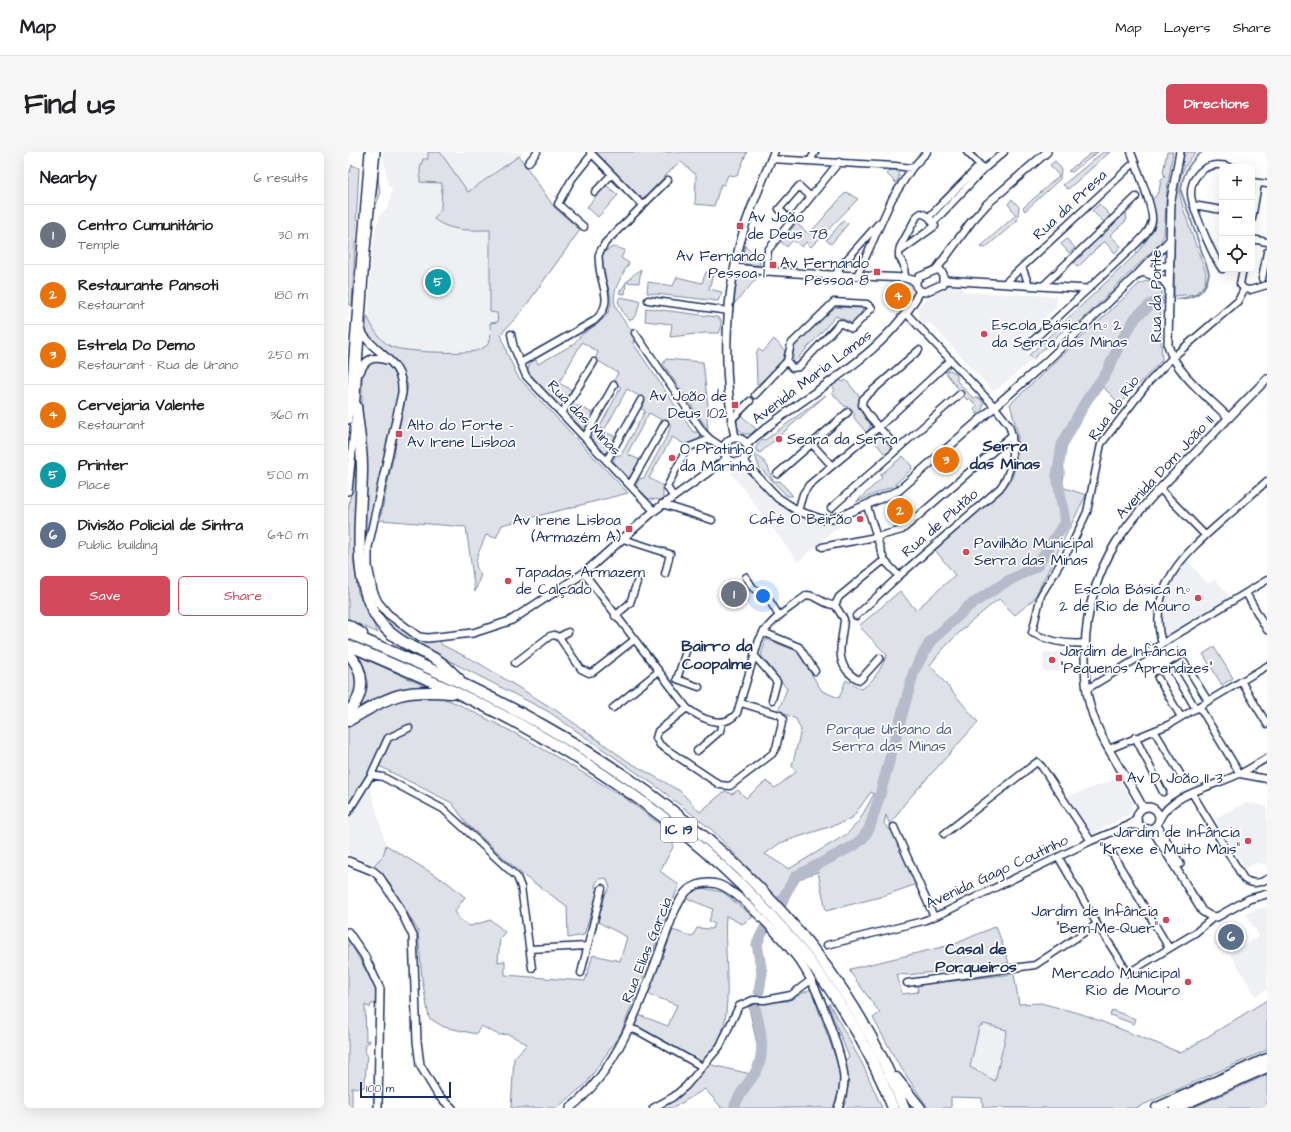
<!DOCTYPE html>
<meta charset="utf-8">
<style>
body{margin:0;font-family:"Architects Daughter",sans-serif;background:#f6f6f6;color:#202124}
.controls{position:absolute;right:12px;top:12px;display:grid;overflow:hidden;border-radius:6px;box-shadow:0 4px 16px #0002}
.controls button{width:36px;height:36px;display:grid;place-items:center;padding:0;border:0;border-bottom:1px solid #e0e0e0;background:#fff;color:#202124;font:20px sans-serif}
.scale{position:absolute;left:12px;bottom:10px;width:91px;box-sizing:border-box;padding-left:4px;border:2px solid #1b2f5e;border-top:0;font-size:11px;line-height:14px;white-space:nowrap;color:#1b2f5e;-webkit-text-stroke:3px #fff;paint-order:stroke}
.you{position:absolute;left:415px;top:444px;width:14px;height:14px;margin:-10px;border:3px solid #fff;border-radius:50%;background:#1a73e8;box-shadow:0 0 0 6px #1a73e833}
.badge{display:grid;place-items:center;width:26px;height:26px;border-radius:50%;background:#d1495b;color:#fff;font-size:13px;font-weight:700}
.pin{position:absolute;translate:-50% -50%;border:2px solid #fff;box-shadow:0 1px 4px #0006}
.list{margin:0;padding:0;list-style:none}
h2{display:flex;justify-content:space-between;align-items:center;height:52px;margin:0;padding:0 16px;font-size:17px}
h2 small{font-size:13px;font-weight:400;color:#757577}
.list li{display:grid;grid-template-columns:26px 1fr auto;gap:12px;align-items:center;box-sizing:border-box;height:60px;padding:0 16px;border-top:1px solid #e0e0e0}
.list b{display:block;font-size:15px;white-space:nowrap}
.list p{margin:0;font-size:13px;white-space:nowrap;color:#757577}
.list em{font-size:13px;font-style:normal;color:#757577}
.actions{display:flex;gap:8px;padding:12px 16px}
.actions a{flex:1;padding:9px 0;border:1px solid #d1495b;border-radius:6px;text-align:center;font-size:14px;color:#d1495b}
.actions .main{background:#d1495b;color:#fff}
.icon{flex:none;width:22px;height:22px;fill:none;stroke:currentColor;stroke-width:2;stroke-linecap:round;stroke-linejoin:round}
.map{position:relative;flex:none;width:919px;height:956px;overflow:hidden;border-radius:6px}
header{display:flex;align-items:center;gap:24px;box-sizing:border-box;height:56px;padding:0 20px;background:#fff;border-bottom:1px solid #e0e0e0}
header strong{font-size:19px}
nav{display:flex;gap:22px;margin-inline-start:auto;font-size:14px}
.intro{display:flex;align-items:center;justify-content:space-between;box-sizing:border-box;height:96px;padding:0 24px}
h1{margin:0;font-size:28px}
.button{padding:10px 18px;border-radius:6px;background:#d1495b;color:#fff;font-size:14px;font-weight:700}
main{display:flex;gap:24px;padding:0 24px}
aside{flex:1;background:#fff;border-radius:6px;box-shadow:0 4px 16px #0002}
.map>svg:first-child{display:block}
.built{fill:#eff0f4}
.green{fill:#dee1e7;stroke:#7c88a2;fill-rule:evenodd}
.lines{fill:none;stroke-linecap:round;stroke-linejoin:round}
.stream{stroke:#77839f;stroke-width:2}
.river{stroke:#b5bbca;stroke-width:11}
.minor-casing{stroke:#1b2f5e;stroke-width:9}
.tertiary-casing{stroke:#1b2f5e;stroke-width:10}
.trunk-casing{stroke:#1b2f5e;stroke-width:13}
.minor{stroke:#fff;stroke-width:6}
.tertiary{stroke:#fff;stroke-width:7}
.trunk{stroke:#fff;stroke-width:10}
.poi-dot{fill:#d1495b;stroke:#fff;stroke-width:1.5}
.labels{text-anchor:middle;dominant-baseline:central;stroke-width:3.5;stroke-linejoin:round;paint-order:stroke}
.shield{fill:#fff;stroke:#5f6d8e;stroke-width:1}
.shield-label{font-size:14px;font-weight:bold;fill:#1b2f5e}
.street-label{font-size:15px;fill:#1b2f5e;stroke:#fff}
.poi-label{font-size:15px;fill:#1b2f5e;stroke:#fff;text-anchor:start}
.park-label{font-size:15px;fill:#4c5c80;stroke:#fff}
.neighbourhood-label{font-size:16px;font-weight:bold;fill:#1b2f5e;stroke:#fff}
</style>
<header>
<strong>Map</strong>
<nav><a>Map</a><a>Layers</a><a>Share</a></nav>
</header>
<div class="intro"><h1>Find us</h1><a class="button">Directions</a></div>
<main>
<aside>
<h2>Nearby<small>6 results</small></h2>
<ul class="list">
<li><span class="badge" style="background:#6b7280">1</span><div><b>Centro Cumunitário</b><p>Temple</p></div><em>30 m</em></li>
<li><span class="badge" style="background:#e8710a">2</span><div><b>Restaurante Pansoti</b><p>Restaurant</p></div><em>180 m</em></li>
<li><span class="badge" style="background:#e8710a">3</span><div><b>Estrela Do Demo</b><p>Restaurant · Rua de Urano</p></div><em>250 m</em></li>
<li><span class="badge" style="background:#e8710a">4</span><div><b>Cervejaria Valente</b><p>Restaurant</p></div><em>360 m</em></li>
<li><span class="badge" style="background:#0f9aa8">5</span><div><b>Printer</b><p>Place</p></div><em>500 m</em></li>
<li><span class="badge" style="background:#5c6f8a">6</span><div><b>Divisão Policial de Sintra</b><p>Public building</p></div><em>640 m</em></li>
</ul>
<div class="actions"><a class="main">Save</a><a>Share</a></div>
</aside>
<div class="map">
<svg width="919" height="956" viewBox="0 0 919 956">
<rect width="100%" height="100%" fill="#fff"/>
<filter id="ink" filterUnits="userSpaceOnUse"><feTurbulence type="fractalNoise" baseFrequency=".025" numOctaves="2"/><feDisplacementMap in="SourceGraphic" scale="8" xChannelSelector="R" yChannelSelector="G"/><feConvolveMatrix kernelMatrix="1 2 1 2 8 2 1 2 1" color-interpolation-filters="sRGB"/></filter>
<g filter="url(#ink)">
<path class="built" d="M34 0H176L172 5 206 55 232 78 174 159 140 197 114 211 50 210 19 180 24 100 27 78 32 63 40 56 44 38 39 32 38 19Z
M601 134 613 135 616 140 708 144 709 154 670 192 685 207 650 237 645 239 582 171 577 173 572 168 569 158 574 150Z
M379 315 391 316 398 320 428 350 440 359 458 367 477 371 488 369 495 371 450 410Z
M839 407 860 432 867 427 883 446 816 486 813 469 815 454 823 431Z
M695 500H712V519H695Z
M771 626 784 649 783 659 779 663 746 681H742L727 659 728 658 725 653H724L718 645Z
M22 635 38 693 35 704 28 711 22 712 0 702V666Z
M897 651 919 654V713L908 711 897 716 867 666Z
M919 755V837L908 844 882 802 911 784 898 762 912 756Z
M636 872 659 878 648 929 622 915 631 875Z"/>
<path class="green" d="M80 0H92L120 40 171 4 206 55 232 78 174 159 153 182 159 201 170 225 280 341 154 373 148 386 138 383C134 395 121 413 133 422L127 440 118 375 32 368 60 234 50 210 21 187 18 176 19 164C25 176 31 189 44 195 56 200 114 202 127 199 131 198 138 195 140 192 144 187 142 176 142 171L150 170 149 161 142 160V78C122 78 103 80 86 67L93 57 94 31 72 30V17L75 7H80Z
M247 0H399L389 24 380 23 376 33 373 32 366 54 347 52 348 23 332 9 298 44 292 45 286 42Z
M745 0H750L724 20 720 19Z
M755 0H762L720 37 715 33Z
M819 0H825L819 37 816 83 812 91 729 173 722 172 685 207 681 203 787 103C804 82 810 76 804 48L811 40 813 27 817 25 815 20Z
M836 0H848C840 9 832 20 831 32 829 47 852 103 858 121L857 132 847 142 826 144V39Z
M707 9 713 16 712 27 677 59 675 56 711 24 702 13Z
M4 13 11 16 4 153H0V20H2Z
M29 15 32 43 25 60Z
M543 18H548C553 23 551 26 548 31L539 22Z
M258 33 270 43 250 65 239 55Z
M498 40 510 47 463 95 458 90 454 95 445 88 439 95 433 90 448 71 461 82Z
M664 47 671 55 669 69 637 96 632 95 668 63 660 52Z
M784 50 787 53 778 62 779 68 762 83 773 94 767 101 756 89 730 115 726 111Z
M751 52 762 63 756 70 744 59Z
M496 68 500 72 483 92 478 88Z
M719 87 727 96 721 101 713 92Z
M397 94 411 106 412 113H399C393 107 395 101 397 94Z
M266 95 277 98 273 106 281 111C261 145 260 151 287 182L285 191 345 280H352L353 282 351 288 338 293 324 285 301 326 315 334V348L301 347 288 334 291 327 296 326 319 284 323 273 301 261 279 302 292 308 281 326 265 309 268 303H273L297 259 292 256 296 247 279 237 257 277 251 276 273 235 265 230 270 221 247 207 250 200 234 190 211 231 224 238 213 255 180 220C180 213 182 210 188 208L190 212 226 192C235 175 260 174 263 151 265 133 238 102 266 95Z
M293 117 291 131 278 130 277 142 271 141C277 131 283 124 293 117Z
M358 120 365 122 361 137 374 140 370 149 299 141 300 130 325 134 329 125 354 131Z
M389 123 411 124 386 152Z
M801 128 810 132 814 136 812 170 814 208 772 252 755 235 731 265 715 297 716 322 714 335 738 343 686 447 667 463 651 447C625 467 602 487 582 513L630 570 557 651 542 673 538 663 536 672 546 682 569 732 532 745 478 759 470 720C444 728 447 731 437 755L364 678 308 634 201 560 55 485 39 472 26 454 14 412V225C22 193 52 213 51 242L18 413 38 464 46 472 67 487 74 490 92 489 94 493 129 510 209 559 281 610 332 639 352 660 377 639 384 642 390 638 398 646 418 629 427 636 448 620 444 614 453 578 448 567 430 559 439 537 413 503 418 487 449 499 474 539 491 546 498 528 513 537C526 530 533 516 539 503L511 474 552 439 568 458 607 423 587 398 663 329 668 312 670 283 662 252 791 132ZM523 640 526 642 511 669 499 682 441 717 417 702 432 691 490 672 504 666Z
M272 145 292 149 289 161 284 168H281L275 161 270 149Z
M483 155 516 156 506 172 488 164 451 205 452 212H445V194Z
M298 156 369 165 373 168V177L371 181H357L322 185 324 172 297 169Z
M426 187 437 199 433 213 409 233 408 202 410 197 415 200Z
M318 207 355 210 361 264 359 265 360 278 315 212Z
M602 218 609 222V229L625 246H631L635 250V256L629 262 626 257 629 254 621 246 619 248 597 220Z
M491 228 495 230 498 228 512 245C508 256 516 264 523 271L521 278 518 280 506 266V261L503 256 496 254 484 241 487 238 484 234Z
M478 243 412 301 407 297 414 287 417 288Z
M225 254H231L246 262 236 278 220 262Z
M393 263 408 277 403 282H395L389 275V268Z
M247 278 255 279 268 285 258 303 242 285Z
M533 281 543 293V298L540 301H536L527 290 528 283Z
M406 300C410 304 420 312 421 317 423 324 423 331 432 329L445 344H439L411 315Z
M11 303 6 410 10 441 30 481 0 467V359L9 306Z
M555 304 563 313 564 317 545 334 508 350 534 326 532 323Z
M866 495 885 526 874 533 855 502Z
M8 503 77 534 45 539 32 545 0 565C16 537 24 535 8 503Z
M0 508C14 523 9 538 0 554Z
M69 543 91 545 108 551 178 587 276 645 326 683 325 695 312 719 331 733 273 881 238 932 209 956H163L166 906 179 892 160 882 151 883 133 874 128 882 96 875 81 866 74 827 70 779 42 731 34 722 25 714 35 704 38 693 100 731 117 745 107 759 111 767 122 774 143 768 157 780 152 786 150 810 157 809V823L237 829 245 803 272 809 279 785 250 770 257 743 262 735 258 726 251 727 247 733 249 743 236 783 220 786 219 754 176 724 119 672 104 651 31 614 39 585 7 646 0 654V573L45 548Z
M353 736 375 740 405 765 394 772 378 764C375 799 387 862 369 892 366 899 358 905 353 910L285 875 291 863 320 874 329 853 300 842 325 778 344 785 349 776 364 777 367 772 361 769 365 757 338 746 345 739Z
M648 774 661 811 560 823 549 822 554 842 570 840 569 833 666 822 671 852 693 851 737 863 833 901 919 848V898L788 956H635L634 946 603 945V956H580L548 908 525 866 532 861 502 820V817L607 792ZM636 872 659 878 647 929 622 915 631 875Z
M0 787 27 834 28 852H23L22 856 17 853 18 889 22 888 21 891H18L17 902H19L17 931V935L4 936V956H0Z
M463 837 493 921 492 943 487 956H372L373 955 357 937 325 956H313L329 947 359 912 403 922 410 909 411 902 400 851 439 849Z
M481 851 516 915 534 956H495L501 931 496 909 501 905 481 855Z
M764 858 788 867 786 872 762 863Z
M919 923V956H844Z"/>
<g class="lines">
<path class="stream" d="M828 147C847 146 858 141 861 121L833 39C834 23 841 10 854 0"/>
<path class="river" d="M471 712 507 693 515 686 521 677 531 646 566 519 582 490 621 454 658 430 689 414 717 370 709 323 714 293 738 249 759 220 773 189 788 165 802 153 812 148
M411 839 414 821 409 792 414 781 448 724 467 714
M386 956C390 943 399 933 407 921 419 902 412 876 407 855"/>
<g class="minor-casing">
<path id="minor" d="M242 0 294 53
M423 7 547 14 564 16
M462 9 467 0
M180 11 189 0
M636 17 656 0
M904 30 919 32
M247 40 263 23
M845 53 874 58
M581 65 632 13
M904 67 910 32
M443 69 431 57 451 34 463 45
M585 71 636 17 619 0
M236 75 210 52 224 27 244 2
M904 87 919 90
M551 100 552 95 569 64 573 61 581 65 587 74 551 100V105L556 113 557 126
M674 115 681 133
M874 117C866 106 842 53 843 40 843 31 848 22 856 17 863 12 874 12 882 15
M895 117 892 132 896 137
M418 120 420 98 491 10
M487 124 492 115 531 71
M509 124 544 47 564 16 579 0
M914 127 919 100
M657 131 787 10
M695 134 788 45
M896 137 902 138 919 133
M300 148 381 159
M287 181 355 280 362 287 377 297
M163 182 166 196 178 224 306 359
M679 194 786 94C793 87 802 79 804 69 806 56 788 14 783 0
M172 211 246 169C268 150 252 135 251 111 251 108 250 104 251 102 252 98 256 94 257 91L320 28
M407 243 439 209 443 192 486 150 519 152 524 156 504 177 492 171 451 215 444 216 439 209
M214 261 246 210
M383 268 402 249
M237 285 266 233
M464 292 484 314
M550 297 521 264 514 253 515 247 571 198
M259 308 293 248
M429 322 500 260
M282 333 317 271
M812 337 857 383
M325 344 319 335 339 296 362 287
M314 352 364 368
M519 354 536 408 551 424
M483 356 612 242
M450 359 455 342 461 333 531 275 603 208
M275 387 322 402 317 422
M474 395 528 385 554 378 664 283 661 273 646 254 558 161
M236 421 339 556C353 567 376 578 389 561L411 488C421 468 442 456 459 443 471 444 477 454 487 453
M398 425 405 436 420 446 431 464
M898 441 919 478
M267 464 282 451 289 430
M508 464 551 424 652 336C664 321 665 302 664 283
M415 480 451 495 467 519
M211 485 220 480
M738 491C719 493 701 489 684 481L693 443 724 392 739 360 753 292 801 230 824 206 890 149 896 137
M814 492C798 436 837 401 875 368 890 355 904 342 919 329
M339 496 329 527 351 535
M406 503 429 530 424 548
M532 506 512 528C507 527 503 523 499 519 487 504 495 485 496 467L487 453 491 445 536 408
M167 511 202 484 206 483 211 485 233 517 241 521 245 520 286 488
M810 526 833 565
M893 529 919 572
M739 537 919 428
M851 554 892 622
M265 556 311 519
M339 556 310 579 308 586 312 593 372 633 382 634 424 602 428 596 435 567 432 563 393 551
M848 557 824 517 836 510 860 549
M807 580 833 623
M787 585 815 640
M761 597 820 573 919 514
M349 599 372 579 374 571
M892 622 919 627
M23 623 35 625 95 657 169 725 173 735 184 816
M844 641 896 727C903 732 911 732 919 727
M0 660 23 623 40 586 61 576
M812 667C823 641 869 634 893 621 902 617 910 611 919 606
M781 673 792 674
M546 675 586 765
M596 682 689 610 694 615 743 689
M762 698 821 796
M711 706 749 772 780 821 847 781 866 765
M479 793 575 769 595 761 743 689 781 673 789 665
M182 797 239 794
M233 821 254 736
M559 831 687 813 749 772
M281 876 290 879 353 914
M305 956 325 945 338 934 372 894 391 854 405 848H417L443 843 463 828"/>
</g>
<g class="tertiary-casing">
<path id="tertiary" d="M832 0 823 48 820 193C827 221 861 246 881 266
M387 116C444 123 500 123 557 126L568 129
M588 118 623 70 639 52 699 0
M588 118H592L595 122V132L577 140 572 139 568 134V129L571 125Z
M798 121 815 128 821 136
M790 122 821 113
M596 128 739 137
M14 181C29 204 56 208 54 241L20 395V414L25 439 30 450 40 462 71 485 80 486 125 481 162 469 236 421 306 359 380 306
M12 220C17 207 25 204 38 208
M7 259 17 107 28 0
M0 268 21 0
M387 286C374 218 376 143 396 77 404 51 416 26 426 0
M376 298a12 12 0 1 1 24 0a12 12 0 1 1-24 0Z
M399 292C455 241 534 209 572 139
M394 308 430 346 450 359 473 367H484L495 363 550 339 698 210 790 122 821 89
M0 339 7 269
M789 666a11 11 0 1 1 22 0a11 11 0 1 1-22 0Z
M795 656C779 623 753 593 743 557 737 539 737 517 737 497 740 408 782 366 841 307 867 280 893 253 919 227
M809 673 832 712
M804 677 854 759 862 764 869 765 901 747 919 742
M0 709 25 719 31 724 50 753 65 784 69 889 72 913 90 943 104 956
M0 780 16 803 32 837 30 956
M222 956C278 913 302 821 327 758 331 751 335 740 343 736 350 731 361 730 369 732 392 738 447 800 459 821 472 843 494 901 496 926 496 937 494 946 490 956"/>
</g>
<g class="trunk-casing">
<path id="trunk" d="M8 254C10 274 14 294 14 315 14 367 0 434 36 475 53 493 76 498 95 512 101 517 106 523 111 527
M0 473 14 482
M0 481C67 509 135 539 198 575 352 662 492 789 556 956
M0 493C58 518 116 542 171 572 329 658 479 785 545 956
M0 501C17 519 18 542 0 560
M0 569C43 544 51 537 103 541
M548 926 572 956
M809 956 919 907
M827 956 919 915"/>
</g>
<use href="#minor" class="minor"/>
<use href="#tertiary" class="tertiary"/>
<use href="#trunk" class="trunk"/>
</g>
</g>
<g class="poi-dot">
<rect x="388" y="70" width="8" height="8" rx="2"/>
<rect x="421" y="109" width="8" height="8" rx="2"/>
<rect x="525" y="116" width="8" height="8" rx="2"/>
<circle cx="636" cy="182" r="4"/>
<rect x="383" y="249" width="8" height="8" rx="2"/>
<rect x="47" y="278" width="8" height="8" rx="2"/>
<circle cx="431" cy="287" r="4"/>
<circle cx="324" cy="306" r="4"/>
<circle cx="512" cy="367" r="4"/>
<rect x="277" y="373" width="8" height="8" rx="2"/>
<circle cx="618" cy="400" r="4"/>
<circle cx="160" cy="429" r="4"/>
<circle cx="850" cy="446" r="4"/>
<circle cx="704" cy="508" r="4"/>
<rect x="767" y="622" width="8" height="8" rx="2"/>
<circle cx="900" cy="689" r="4"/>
<circle cx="818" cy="768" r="4"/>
<circle cx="840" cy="830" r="4"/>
</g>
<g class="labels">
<rect class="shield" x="313" y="666" width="36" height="24" rx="3"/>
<g class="shield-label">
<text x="331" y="678">IC 19</text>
</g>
<g class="street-label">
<text transform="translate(722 53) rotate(-43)">Rua da Presa</text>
<text transform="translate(808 144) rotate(-90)">Rua da Ponte</text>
<text transform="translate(464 225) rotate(-37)">Avenida Maria Lamas</text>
<text transform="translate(766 256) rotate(-54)">Rua do Rio</text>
<text transform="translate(236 266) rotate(46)">Rua das Minas</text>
<text transform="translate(817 315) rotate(-47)">Avenida Dom João II</text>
<text transform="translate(592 371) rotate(-41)">Rua de Plutão</text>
<text transform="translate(649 720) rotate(-25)">Avenida Gago Coutinho</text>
<text transform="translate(299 798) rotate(-68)">Rua Elias Garcia</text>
</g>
<g class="poi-label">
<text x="400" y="65">Av João<tspan x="400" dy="17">de Deus 78</tspan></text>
<text x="417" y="104" text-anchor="end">Av Fernando<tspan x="417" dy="17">Pessoa 1</tspan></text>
<text x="521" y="111" text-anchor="end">Av Fernando<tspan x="521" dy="17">Pessoa 8</tspan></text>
<text x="644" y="173">Escola Básica n.º 2<tspan x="644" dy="17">da Serra das Minas</tspan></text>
<text x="379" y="244" text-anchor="end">Av João de<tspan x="379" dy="17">Deus 102</tspan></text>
<text x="59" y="273">Alto do Forte -<tspan x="59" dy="17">Av Irene Lisboa</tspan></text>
<text x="439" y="287">Seara da Serra</text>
<text x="332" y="297">O Pratinho<tspan x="332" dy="17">da Marinha</tspan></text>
<text x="504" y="367" text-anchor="end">Café O Beirão</text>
<text x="273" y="368" text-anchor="end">Av Irene Lisboa<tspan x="273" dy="17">(Armazém A)</tspan></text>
<text x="626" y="391">Pavilhão Municipal<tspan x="626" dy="17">Serra das Minas</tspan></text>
<text x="168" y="420">Tapadas, Armazem<tspan x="168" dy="17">de Calçado</tspan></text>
<text x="842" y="437" text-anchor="end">Escola Básica n.º<tspan x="842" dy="17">2 de Rio de Mouro</tspan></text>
<text x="712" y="499">Jardim de Infância<tspan x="712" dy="17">"Pequenos Aprendizes"</tspan></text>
<text x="779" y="626">Av D João II 3</text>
<text x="892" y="680" text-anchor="end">Jardim de Infância<tspan x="892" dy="17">"Krexe e Muito Mais"</tspan></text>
<text x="810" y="759" text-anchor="end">Jardim de Infância<tspan x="810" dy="17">"Bem-Me-Quer"</tspan></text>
<text x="832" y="821" text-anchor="end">Mercado Municipal<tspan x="832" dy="17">Rio de Mouro</tspan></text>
</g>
<g class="park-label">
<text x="541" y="577">Parque Urbano da<tspan x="541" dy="17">Serra das Minas</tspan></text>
</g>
<g class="neighbourhood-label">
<text x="657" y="294">Serra<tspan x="657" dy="18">das Minas</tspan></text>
<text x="369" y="494">Bairro da<tspan x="369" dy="18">Coopalme</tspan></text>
<text x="628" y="797">Casal de<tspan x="628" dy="18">Porqueiros</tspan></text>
</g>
</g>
</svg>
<div class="controls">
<button>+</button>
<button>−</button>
<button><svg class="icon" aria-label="locate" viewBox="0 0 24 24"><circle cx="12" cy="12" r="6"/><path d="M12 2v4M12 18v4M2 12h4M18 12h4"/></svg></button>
</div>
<div class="scale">100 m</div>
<div class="you"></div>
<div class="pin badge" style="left:386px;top:442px;background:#6b7280">1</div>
<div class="pin badge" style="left:552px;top:359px;background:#e8710a">2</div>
<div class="pin badge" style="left:598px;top:308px;background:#e8710a">3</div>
<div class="pin badge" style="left:550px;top:144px;background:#e8710a">4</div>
<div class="pin badge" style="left:90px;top:130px;background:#0f9aa8">5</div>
<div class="pin badge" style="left:883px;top:785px;background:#5c6f8a">6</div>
</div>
</main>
